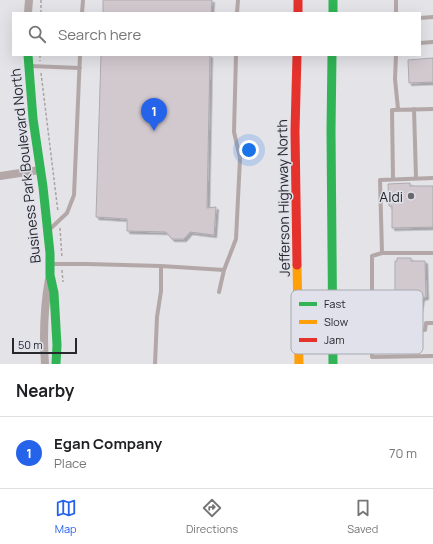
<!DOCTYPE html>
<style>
body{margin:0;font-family:Manrope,sans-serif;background:#f6f6f6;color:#202124}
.scale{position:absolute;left:12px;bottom:10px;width:65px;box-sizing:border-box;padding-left:4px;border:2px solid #27282b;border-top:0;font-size:11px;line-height:14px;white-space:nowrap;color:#27282b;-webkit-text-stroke:3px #e0e1eb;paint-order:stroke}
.you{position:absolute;left:249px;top:150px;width:14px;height:14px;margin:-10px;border:3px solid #fff;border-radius:50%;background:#1a73e8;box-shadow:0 0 0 6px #1a73e833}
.badge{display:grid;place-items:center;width:26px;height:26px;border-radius:50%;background:#2563eb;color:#fff;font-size:13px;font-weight:700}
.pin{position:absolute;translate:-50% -33px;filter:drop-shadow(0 1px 2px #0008)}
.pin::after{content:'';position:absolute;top:21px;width:14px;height:12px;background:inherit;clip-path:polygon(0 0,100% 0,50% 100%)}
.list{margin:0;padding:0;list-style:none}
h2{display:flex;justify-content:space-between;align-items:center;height:52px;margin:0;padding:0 16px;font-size:17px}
h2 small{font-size:13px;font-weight:400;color:#757577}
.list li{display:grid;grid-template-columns:26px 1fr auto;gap:12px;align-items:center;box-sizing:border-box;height:72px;padding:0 16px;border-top:1px solid #e0e0e0}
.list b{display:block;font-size:15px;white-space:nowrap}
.list p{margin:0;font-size:13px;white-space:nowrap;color:#757577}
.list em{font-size:13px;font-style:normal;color:#757577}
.icon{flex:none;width:22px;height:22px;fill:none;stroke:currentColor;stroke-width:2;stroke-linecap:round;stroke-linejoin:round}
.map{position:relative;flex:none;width:433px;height:364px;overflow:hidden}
.search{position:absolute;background:#fff;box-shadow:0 4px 16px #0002;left:12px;right:12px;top:12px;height:44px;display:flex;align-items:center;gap:10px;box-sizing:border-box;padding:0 14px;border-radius:0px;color:#757577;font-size:15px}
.sheet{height:124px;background:#fff}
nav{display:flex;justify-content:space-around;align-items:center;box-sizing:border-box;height:56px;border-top:1px solid #e0e0e0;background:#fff;font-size:11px;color:#757577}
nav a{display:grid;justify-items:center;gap:2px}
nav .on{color:#2563eb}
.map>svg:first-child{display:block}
.building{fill:#d2c9ce;stroke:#adaaae;filter:url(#shadow)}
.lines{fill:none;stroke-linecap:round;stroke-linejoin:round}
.path{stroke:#aaa4a4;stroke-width:1.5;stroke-dasharray:3 2;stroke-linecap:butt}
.lane{stroke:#b3a8a7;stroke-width:4}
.street{stroke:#b3a8a7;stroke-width:8}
.fast{stroke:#30b455;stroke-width:9}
.slow{stroke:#ff9f0a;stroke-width:9}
.jam{stroke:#e5322d;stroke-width:9}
.poi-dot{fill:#69696d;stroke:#e0e1eb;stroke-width:1.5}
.labels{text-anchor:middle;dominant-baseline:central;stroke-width:3;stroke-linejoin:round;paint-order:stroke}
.street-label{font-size:14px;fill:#27282b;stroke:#e0e1eb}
.poi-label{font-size:14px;fill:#27282b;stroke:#e0e1eb;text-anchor:end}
.key{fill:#e0e1eb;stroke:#a8aab1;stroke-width:1}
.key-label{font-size:11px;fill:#27282b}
</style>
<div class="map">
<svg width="433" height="364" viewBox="0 0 433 364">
<defs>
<filter id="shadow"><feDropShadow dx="2.5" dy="2.5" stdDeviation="0" flood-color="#0004"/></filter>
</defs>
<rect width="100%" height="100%" fill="#e3e3e8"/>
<path class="building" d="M103 0H212L211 13H103Z
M101 55H210L207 208 216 207 214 235 190 232 184 239H172L166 232 127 231V219L96 217Z
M433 58V82L409 83 408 60Z
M410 183V186H433V227L392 228V206H389L388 184Z
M397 258H411V261H425L426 297 422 298 420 309H414L415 323 411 325 405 324 399 309H389L395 293V261H397Z"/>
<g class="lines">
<path class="path" d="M41 13V0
M40 55V61
M41 73 58 212
M60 228 62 258
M62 270 63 282"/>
<path class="lane" d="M396 0V13
M82 13 83 0
M237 13 238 0
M420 18 433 17
M420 43 433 42
M396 55 395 79 398 109
M30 66 80 68
M414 109 416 178
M393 179 392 110 433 109
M49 230 67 213 74 195 80 55
M382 253 380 180 433 178
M433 253H382L372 256V331L425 330 426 323H433
M52 264H87L161 266
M219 292 224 270 236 239 240 158 234 132 236 55
M372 331V357L433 356
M155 364 157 317 161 291V266L224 270"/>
<path class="street" d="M28 13 29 0
M0 176 40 170
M45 364C43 336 44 307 49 279"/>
<path class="fast" d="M333 0V13
M28 55 33 119 43 187 50 253V275L54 293 57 345 56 364
M332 55 331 131 333 364"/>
<path class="slow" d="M297 265 299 364"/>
<path class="jam" d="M298 0V13
M297 55 295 131 297 265"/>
</g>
<circle class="poi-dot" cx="411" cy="196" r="4"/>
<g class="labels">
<g class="street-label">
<text transform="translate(25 166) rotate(-96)">Business Park Boulevard North</text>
<text transform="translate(283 198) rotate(-91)">Jefferson Highway North</text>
</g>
<g class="poi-label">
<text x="403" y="196">Aldi</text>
</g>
</g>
<rect x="291" y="290" width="132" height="64" rx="6" class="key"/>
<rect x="299" y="302" width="18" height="4" fill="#30b455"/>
<rect x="299" y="320" width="18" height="4" fill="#ff9f0a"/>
<rect x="299" y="338" width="18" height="4" fill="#e5322d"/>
<g class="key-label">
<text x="324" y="308">Fast</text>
<text x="324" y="326">Slow</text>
<text x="324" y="344">Jam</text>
</g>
</svg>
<div class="scale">50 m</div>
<div class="you"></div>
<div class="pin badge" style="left:154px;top:131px">1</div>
<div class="search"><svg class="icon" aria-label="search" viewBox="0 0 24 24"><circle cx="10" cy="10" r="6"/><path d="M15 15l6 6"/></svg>Search here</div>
</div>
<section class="sheet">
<h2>Nearby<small></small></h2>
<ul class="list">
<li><span class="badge">1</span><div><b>Egan Company</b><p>Place</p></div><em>70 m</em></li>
</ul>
</section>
<nav>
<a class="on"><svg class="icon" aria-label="map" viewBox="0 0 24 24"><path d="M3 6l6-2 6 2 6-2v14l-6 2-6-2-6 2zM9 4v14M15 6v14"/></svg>Map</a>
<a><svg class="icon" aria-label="directions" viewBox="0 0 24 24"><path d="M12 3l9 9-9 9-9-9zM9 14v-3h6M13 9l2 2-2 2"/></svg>Directions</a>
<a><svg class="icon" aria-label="saved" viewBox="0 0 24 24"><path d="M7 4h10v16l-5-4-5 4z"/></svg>Saved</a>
</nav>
